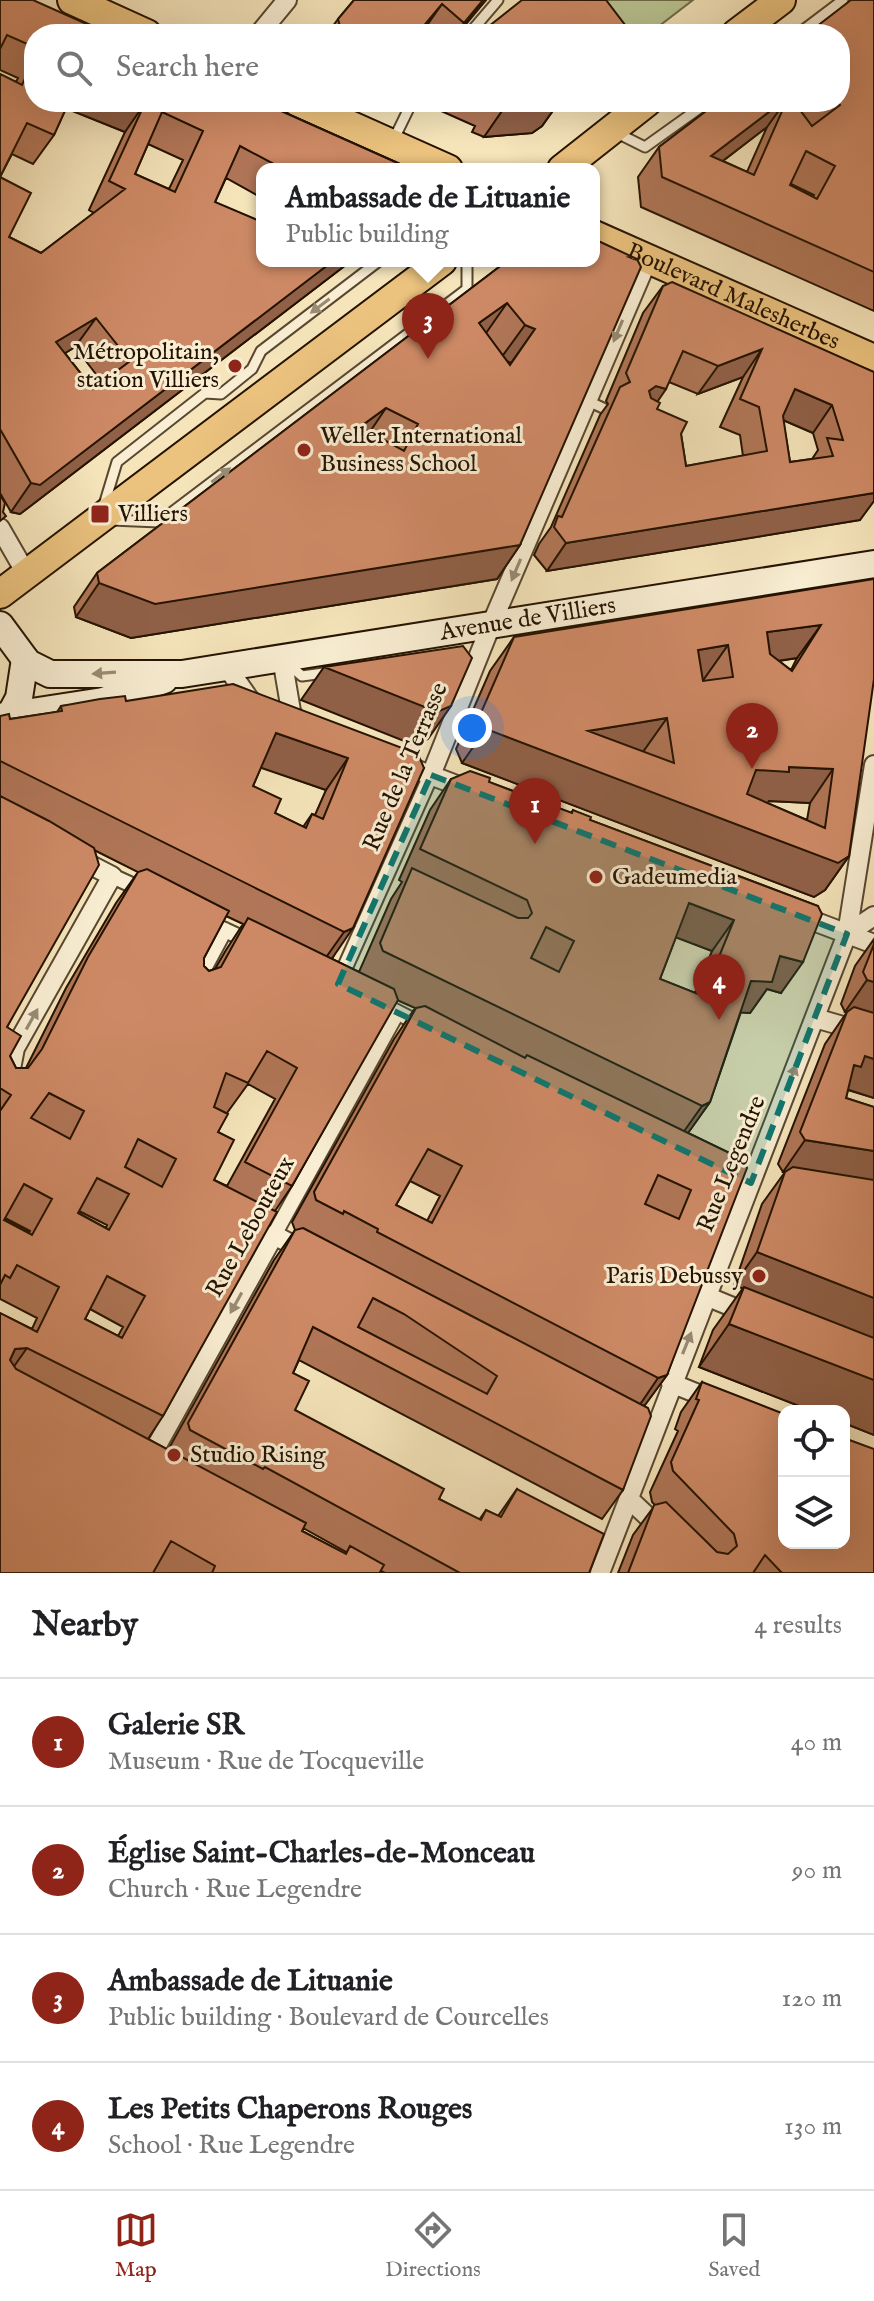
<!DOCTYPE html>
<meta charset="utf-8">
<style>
body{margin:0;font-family:"IM FELL English",serif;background:#f2f2f2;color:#202124}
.controls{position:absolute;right:24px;bottom:24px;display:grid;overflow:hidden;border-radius:16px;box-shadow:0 8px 32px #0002}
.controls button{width:72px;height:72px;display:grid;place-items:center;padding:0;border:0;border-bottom:2px solid #e0e0e0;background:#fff;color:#202124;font:40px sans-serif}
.you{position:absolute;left:472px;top:728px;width:28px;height:28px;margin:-20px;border:6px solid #fff;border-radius:50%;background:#1a73e8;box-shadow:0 0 0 12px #1a73e833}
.badge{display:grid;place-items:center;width:52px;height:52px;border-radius:50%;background:#8f2418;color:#fff;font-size:26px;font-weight:700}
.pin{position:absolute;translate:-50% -66px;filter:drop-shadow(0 2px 4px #0008)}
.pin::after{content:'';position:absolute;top:42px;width:28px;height:24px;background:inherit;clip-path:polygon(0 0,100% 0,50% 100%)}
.popup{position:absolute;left:256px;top:163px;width:344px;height:104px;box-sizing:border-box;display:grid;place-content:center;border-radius:16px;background:#fff;filter:drop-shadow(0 2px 6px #0005);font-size:26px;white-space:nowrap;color:#757577}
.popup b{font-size:30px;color:#202124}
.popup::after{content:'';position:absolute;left:50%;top:100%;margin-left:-16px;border:16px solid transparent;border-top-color:#fff}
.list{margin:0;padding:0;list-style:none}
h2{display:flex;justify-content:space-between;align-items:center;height:104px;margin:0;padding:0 32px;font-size:34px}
h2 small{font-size:26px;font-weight:400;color:#757577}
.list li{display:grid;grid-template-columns:52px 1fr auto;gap:24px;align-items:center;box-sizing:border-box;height:128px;padding:0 32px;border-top:2px solid #e0e0e0}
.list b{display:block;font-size:30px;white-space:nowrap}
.list p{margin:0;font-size:26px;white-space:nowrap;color:#757577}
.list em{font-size:26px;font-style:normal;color:#757577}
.icon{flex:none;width:44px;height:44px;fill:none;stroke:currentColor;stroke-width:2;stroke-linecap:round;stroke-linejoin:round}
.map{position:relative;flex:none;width:874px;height:1573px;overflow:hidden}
.search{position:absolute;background:#fff;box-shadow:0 8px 32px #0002;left:24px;right:24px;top:24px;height:88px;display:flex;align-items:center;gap:20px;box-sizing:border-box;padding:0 28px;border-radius:32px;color:#757577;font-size:30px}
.sheet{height:616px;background:#fff}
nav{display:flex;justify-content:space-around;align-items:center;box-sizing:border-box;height:112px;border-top:2px solid #e0e0e0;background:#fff;font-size:22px;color:#757577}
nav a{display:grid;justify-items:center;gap:4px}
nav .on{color:#8f2418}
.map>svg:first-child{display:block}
.green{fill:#bac592;stroke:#6f6c4a;stroke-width:2}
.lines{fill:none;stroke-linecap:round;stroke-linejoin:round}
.service-casing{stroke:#584730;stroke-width:13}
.pedestrian-casing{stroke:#584730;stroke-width:18}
.minor-casing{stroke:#584730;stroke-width:22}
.secondary-casing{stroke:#241201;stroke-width:30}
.primary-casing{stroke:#241201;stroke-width:32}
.service{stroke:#f9eed3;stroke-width:9}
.pedestrian{stroke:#f9eed3;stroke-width:14}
.minor{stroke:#f9eed3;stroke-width:18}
.secondary{stroke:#f9eed3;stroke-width:26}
.primary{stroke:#ebc27e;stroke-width:28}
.wall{fill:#b07657;stroke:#241201;stroke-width:2;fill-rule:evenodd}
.shaded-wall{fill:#906047;stroke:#241201;stroke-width:2}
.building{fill:#cd8965;stroke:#241201;stroke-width:2;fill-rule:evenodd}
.oneway{fill:#998b74}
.marked{fill:#0f766e;fill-opacity:0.2;stroke:#0f766e;stroke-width:6;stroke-dasharray:16 10;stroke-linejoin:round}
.poi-dot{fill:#8f2418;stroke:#f9eed3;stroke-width:3}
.labels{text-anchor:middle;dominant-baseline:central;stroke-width:6;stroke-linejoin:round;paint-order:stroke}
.street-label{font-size:24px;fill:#241201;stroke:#f9eed3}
.poi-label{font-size:24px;fill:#241201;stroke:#f9eed3;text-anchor:start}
</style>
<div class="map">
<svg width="874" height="1573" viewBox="0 0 874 1573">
<rect width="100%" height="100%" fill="#f6e5bb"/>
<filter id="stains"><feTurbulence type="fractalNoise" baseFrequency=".0025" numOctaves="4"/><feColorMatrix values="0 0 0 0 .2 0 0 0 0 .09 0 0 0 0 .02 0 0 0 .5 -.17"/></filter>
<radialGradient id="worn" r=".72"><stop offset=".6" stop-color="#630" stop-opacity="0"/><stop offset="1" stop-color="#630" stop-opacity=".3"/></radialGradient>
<path class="green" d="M568 0H693L650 33 594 34Z"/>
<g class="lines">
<g class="service-casing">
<path id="service" d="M469 34 498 0
M798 34 843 0
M615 132 645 147 708 102
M393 141 412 102
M588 401 603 408
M104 505 117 462 205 393 221 394 252 369 261 351 379 261
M111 520 159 522 467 289V261
M287 663 302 676 331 672"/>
</g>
<g class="pedestrian-casing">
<path id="pedestrian" d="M112 876 145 891
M203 920 253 943
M197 982 225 930
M338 983 431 775
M377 1002 426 1027
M274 1235 397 1013"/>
</g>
<g class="minor-casing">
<path id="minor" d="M259 34 287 0
M0 528 27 575
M282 658 291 711 297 724
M227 667 250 700 257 705
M399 763 472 791
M431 775 491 625 648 259
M795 914 874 944
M847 934 874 916
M815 1018 874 1035
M0 1089 10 1074 15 1048 112 876 77 858
M706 1296 752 1315
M671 1383 718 1402
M146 1465 274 1235 306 1252
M629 1499 663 1531
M600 1573 847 934 874 765"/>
</g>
<g class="secondary-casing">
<g id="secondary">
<path id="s1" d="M0 625 28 663 50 674H182L874 564"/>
<path d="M10 715 19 698 25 659"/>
<path d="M0 717 103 701 164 680"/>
</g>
</g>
<g class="primary-casing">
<g id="primary">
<path d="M72 0 147 34"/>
<path d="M736 34 781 0"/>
<path d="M298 102 448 169"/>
<path d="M562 169 647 102"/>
<path id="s2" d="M594 235 874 359"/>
<path d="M0 594 442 261"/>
</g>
</g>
<use href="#service" class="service"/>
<use href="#pedestrian" class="pedestrian"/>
<use href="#minor" class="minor"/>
<use href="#secondary" class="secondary"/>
<use href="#primary" class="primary"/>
</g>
<path class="wall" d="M0 0 34 34V102H261L411 169H262V198L226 178 215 202 262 261H351L20 514 11 512 0 493V74L16 82 18 78 0 70ZM66 108 125 132 89 210 94 213 41 253 9 237 0 177 12 154 33 164 54 135ZM148 144 183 160 169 189 135 174ZM75 347 102 382 93 389 65 353Z
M354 0H486L458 34H440L428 24 424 30 429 34H327L338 19Z
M874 0V311L641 207 638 177 659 147 718 102H840ZM767 127 747 172 723 161ZM791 184 814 195 813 197 790 185Z
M421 102H560L557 105 542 126 532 133 484 137 472 132 475 126Z
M507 261H594L520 545 497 579 131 638 76 617 74 607 97 573Z
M663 286 874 372 860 520 547 571 534 555 539 544 551 527 600 415 608 404 606 401 643 313ZM743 377 720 427 740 435 743 456 686 466 681 434 657 409V401L669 382 698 394ZM783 420 813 433 818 450 812 459 790 462Z
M874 579 849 856 825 890 814 897 462 763 456 749 490 671 514 637ZM797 658 791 670 779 661ZM769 801 810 803 807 820 767 803Z
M126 701 424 768 332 959 359 972 391 899 402 882 399 880 430 810 451 779 489 782 571 813 573 810 590 820 818 906 781 993 767 989 750 1013 741 1012 710 1102 688 1133 744 1160 667 1375 644 1406 623 1490 602 1519 299 1360 293 1373 295 1410 439 1499 479 1520 486 1510 498 1516 517 1489 589 1573H385L381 1571 380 1572 382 1573H0V1313L32 1329 37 1318 0 1299V716L10 719 57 712 61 706ZM261 767 326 790 315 815 312 814 303 827 275 813 253 786ZM94 850 138 872 116 903 66 988 26 1068H16L10 1056 7 1027ZM226 916 243 924 226 950 215 969 209 971 204 966V958ZM676 937 712 951 695 993 660 979ZM397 1000 415 1008 394 1039 292 1222 295 1230 274 1260 168 1450 148 1439 163 1416 275 1211 292 1186ZM248 1084 275 1099 227 1186 214 1180 218 1132 227 1113ZM410 1181 440 1196 427 1221 396 1205ZM79 1211 107 1225 106 1228 78 1213ZM5 1218 30 1231 29 1233 4 1220ZM90 1309 123 1327 118 1336 85 1319ZM303 1528 346 1552 345 1554 302 1531Z
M874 939V1098L848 1090 846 1098 874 1107V1435L844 1423V1411H812L699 1367 713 1330 743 1288 734 1285 762 1204 785 1172H783L778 1164 825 1044 847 1012H845L841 1004 855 966Z
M702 1382 784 1543H844V1438L874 1573H618L633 1535 655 1505 652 1502 650 1492 678 1431 675 1429 681 1412Z"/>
<path class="shaded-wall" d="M483 0H486L456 34 464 23Z
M442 4 428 24 420 34H418Z
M63 102H143L145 103 125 132 60 106Z
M550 102H560L557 105 542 126 532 133 484 137 502 111Z
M782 102H785L767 127 690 186 711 156Z
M333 261H351L20 514 11 512 31 483Z
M507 303 484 336 479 323Z
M96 318 75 347 36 371 56 342Z
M525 325 535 329 511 363 501 358Z
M762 349 743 377 698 394 718 366Z
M656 386 666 389 647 417 649 391Z
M795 389 832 405 813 433 776 417Z
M386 408 363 442 360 427Z
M874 493V501L860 520 547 571 566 543Z
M520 545 497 579 131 638 76 617 99 583Z
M821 625 797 658 743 666 767 632Z
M728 645 704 679 674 684 698 650Z
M324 667 451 706 428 739 414 745 301 700Z
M667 718 643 752 849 856 825 890 814 897 462 763 486 729 588 731Z
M276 733 348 758 326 790 253 765Z
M789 767 833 769 810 803 769 801 765 806 732 804 756 770Z
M689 903 734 920 712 951 667 934Z
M353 928 331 960 322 963 344 932Z
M780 956 803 962 781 993 767 989 750 1013 730 1012 751 981Z
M867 980 874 982V1020L845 1012Z
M865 1056 874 1059V1098L846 1089 854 1065Z
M710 1102 688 1133 680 1137 702 1106Z
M805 1140 874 1151V1186L783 1172Z
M757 1252 874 1298V1340L734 1285Z
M729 1324 874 1380V1435L844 1423V1411H812L699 1367Z
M27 1348 5 1379 0 1380 15 1349Z
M667 1375 645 1405 637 1409 658 1378Z"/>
<path class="building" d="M0 0H33L109 34H34V47L7 35 0 49Z
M354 0H483L464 23 442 4 422 28 429 34H342L338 19Z
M522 0H606L632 34H479Z
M851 0H874V272L662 177 659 147 718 102H782L711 156 754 175 786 102H794L812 126 840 105 838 102H840V34H807ZM806 151 835 166 817 199 790 185Z
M34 59V102H69L54 135 27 123 0 177 31 193 9 237 41 253 125 189 109 181 145 103 143 102H261L411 169H283L240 146 215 202 262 222V261H333L40 485 31 483 0 429V74L22 85ZM162 112 203 131 175 192 135 174ZM96 318 130 361 93 389 56 342Z
M492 102H557L551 107 502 111 491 106Z
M594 239 637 259 641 267 520 545 155 604 99 583 97 573 507 261H594ZM507 303 525 325 535 329 510 365 479 323ZM386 408 418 424 404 451 360 427Z
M672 282 874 372V493L566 543 554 527 558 516 562 517 620 387 630 382 626 373 663 286ZM762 349 740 399 759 407 767 451 686 466 681 434 687 422 657 409 660 403 651 398 649 391 656 386 666 389 683 351 718 366ZM795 389 832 405 843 440 827 438 833 456 790 462 783 416Z
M0 495 5 503 3 512 6 516 0 521Z
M874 579V679L849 856 838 863 486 729 480 715 514 637ZM821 625 792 671 770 654 767 632ZM728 645 733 677 703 681 698 650ZM667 718 674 763 588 731 637 723ZM789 767 833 769 825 828 747 794 756 770 789 772Z
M463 646 472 658 451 706 437 712 324 667Z
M233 684 418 754 424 768 353 928 344 932 0 761V716L9 714 10 719 62 711 61 706 100 699 125 696 126 701ZM276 733 348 758 323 819 312 814 306 828 275 813 281 799 253 786Z
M470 771 490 778 489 782 572 813 573 810 591 817 590 820 818 906 822 914 803 962 780 956 772 982 751 981 710 1102 702 1106 383 951 380 943 412 868 518 918H528L532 913 527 900 420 849 451 779ZM689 903 734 920 703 996 660 979ZM546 927 574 941 559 972 531 958Z
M0 796 49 821 94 848 99 865 7 1027 21 1036 10 1056 16 1068H28L42 1049 88 957 138 872 147 869 229 911 204 958V966L209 971 221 967 248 918 394 989 398 1000 292 1186 245 1162 297 1068 267 1051 248 1083 226 1073 214 1107 228 1114 218 1132 234 1140 214 1180 277 1212 163 1416 27 1348 15 1349 10 1360 16 1369 306 1523 302 1531 346 1554 350 1546 384 1565 380 1572 382 1573H212L215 1566 171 1541 153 1573H0V1313L37 1332 59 1287 17 1265 10 1278 5 1275 0 1285V1111L11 1095 0 1088ZM49 1093 84 1111 70 1139 31 1118ZM138 1139 176 1159 162 1187 125 1167ZM97 1178 129 1194 109 1230 78 1213ZM24 1184 52 1199 32 1235 4 1220ZM107 1276 145 1296 122 1338 85 1319Z
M874 944V982L867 980 863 972Z
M425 1006 525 1058 527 1055 744 1160 747 1168 667 1375 658 1378 377 1232 378 1229 344 1211 343 1214 316 1200 314 1192 416 1008ZM428 1149 462 1166 432 1223 396 1205ZM658 1175 691 1190 679 1219 645 1204Z
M854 1007 874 1013V1059L865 1056 861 1067 854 1065 846 1098 874 1107V1151L805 1140 800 1132 847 1012Z
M793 1167 874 1180V1298L757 1252 785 1172Z
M303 1228 648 1408 651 1416 623 1490 313 1327 293 1373 309 1381 295 1410 444 1489 439 1499 481 1520 486 1510 501 1517 517 1489 604 1534 589 1573H460L265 1467 263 1469 190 1430 188 1423 295 1230ZM373 1298 404 1314 497 1376 487 1394 358 1327Z
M744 1287 874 1338V1380L729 1324Z
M702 1382 784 1414V1543H844V1497L846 1493 844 1492V1438L874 1449V1573H782L765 1555 753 1573H628L654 1505 666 1502 717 1552 728 1554 737 1546 734 1534 673 1471 671 1462 699 1400 696 1399Z"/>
<defs><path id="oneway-solid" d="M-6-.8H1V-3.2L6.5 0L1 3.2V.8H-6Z" transform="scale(2)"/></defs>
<g class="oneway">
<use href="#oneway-solid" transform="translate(320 306) rotate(143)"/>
<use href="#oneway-solid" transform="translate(618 331) rotate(113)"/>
<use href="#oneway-solid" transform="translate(221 475) rotate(-37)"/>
<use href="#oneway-solid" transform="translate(516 570) rotate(113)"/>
<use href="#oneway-solid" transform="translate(104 673) rotate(176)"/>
<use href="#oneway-solid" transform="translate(32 1019) rotate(-61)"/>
<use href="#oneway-solid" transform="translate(792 1076) rotate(-69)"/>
<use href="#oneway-solid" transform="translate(236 1303) rotate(119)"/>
<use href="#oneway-solid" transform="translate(687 1343) rotate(-68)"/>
</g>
<path class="marked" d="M431 775 847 934 751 1183 338 984Z"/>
<g class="poi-dot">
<circle cx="235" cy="366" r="8"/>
<circle cx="304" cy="450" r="8"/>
<rect x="90" y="504" width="20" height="20" rx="4"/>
<circle cx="596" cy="877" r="8"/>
<circle cx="759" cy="1276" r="8"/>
<circle cx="174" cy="1455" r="8"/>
</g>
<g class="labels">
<g class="street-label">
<text stroke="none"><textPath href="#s2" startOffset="152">Boulevard Malesherbes</textPath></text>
<text stroke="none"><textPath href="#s1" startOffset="554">Avenue de Villiers</textPath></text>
<text transform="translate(406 767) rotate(-67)">Rue de la Terrasse</text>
<text transform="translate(732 1164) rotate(-68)">Rue Legendre</text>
<text transform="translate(251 1227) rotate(-61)">Rue Lebouteux</text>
</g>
<g class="poi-label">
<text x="219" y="352" text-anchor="end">Métropolitain,<tspan x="219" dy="28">station Villiers</tspan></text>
<text x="320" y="436">Weller International<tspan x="320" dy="28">Business School</tspan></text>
<text x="118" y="514">Villiers</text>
<text x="612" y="877">Gadeumedia</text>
<text x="743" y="1276" text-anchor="end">Paris Debussy</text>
<text x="190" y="1455">Studio Rising</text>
</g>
</g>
<rect width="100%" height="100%" filter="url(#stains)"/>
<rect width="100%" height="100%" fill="url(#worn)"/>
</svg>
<div class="controls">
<button><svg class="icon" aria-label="locate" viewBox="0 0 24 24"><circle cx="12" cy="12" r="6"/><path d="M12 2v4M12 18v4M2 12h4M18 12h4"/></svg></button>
<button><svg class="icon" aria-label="layers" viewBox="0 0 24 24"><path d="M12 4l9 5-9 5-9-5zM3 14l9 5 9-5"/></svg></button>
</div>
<div class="you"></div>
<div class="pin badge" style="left:535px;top:844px">1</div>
<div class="pin badge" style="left:752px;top:769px">2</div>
<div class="pin badge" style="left:428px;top:359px">3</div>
<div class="popup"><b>Ambassade de Lituanie</b>Public building</div>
<div class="pin badge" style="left:719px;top:1020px">4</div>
<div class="search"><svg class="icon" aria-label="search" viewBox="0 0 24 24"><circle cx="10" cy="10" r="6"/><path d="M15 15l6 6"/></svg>Search here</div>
</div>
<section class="sheet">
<h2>Nearby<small>4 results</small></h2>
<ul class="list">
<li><span class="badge">1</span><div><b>Galerie SR</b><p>Museum · Rue de Tocqueville</p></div><em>40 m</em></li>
<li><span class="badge">2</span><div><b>Église Saint-Charles-de-Monceau</b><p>Church · Rue Legendre</p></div><em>90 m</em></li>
<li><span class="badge">3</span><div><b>Ambassade de Lituanie</b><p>Public building · Boulevard de Courcelles</p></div><em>120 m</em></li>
<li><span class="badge">4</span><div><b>Les Petits Chaperons Rouges</b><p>School · Rue Legendre</p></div><em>130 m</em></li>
</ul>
</section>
<nav>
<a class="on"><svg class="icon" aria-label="map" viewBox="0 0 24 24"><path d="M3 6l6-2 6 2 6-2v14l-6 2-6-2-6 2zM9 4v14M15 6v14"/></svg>Map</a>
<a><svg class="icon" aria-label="directions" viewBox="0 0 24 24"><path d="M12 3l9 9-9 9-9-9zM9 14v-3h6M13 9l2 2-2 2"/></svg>Directions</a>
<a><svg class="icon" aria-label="saved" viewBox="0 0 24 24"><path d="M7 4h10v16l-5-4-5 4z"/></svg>Saved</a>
</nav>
